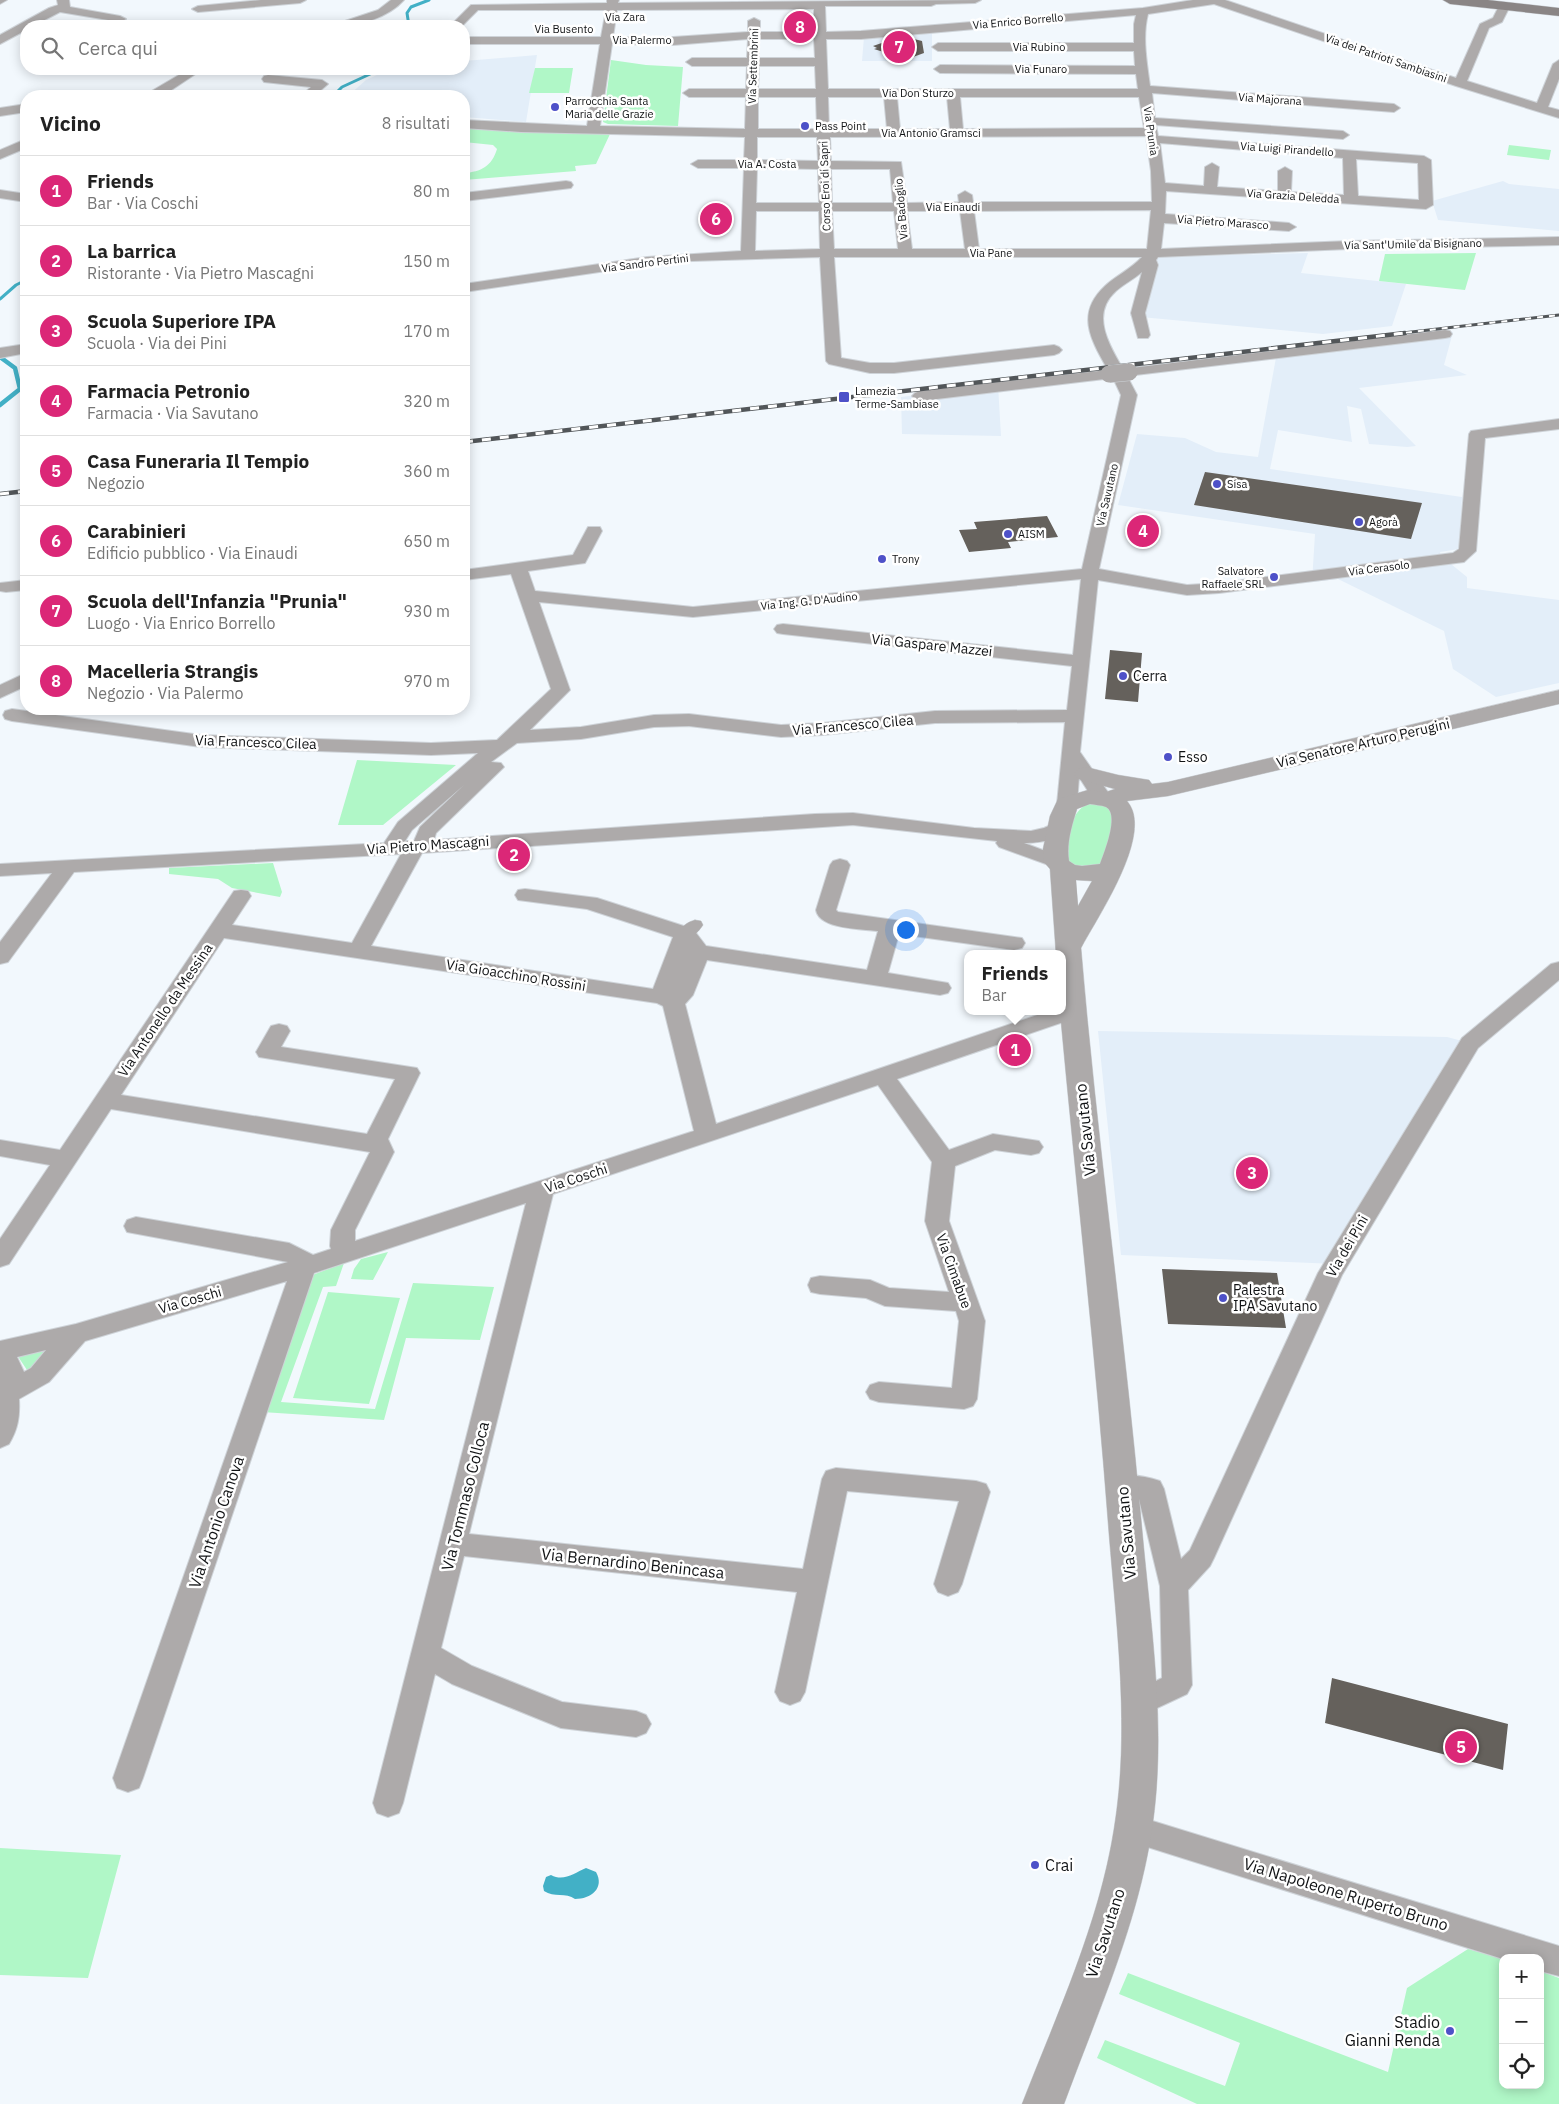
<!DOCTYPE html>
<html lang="it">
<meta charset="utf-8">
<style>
body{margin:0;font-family:"IBM Plex Sans",sans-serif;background:#f2f2f2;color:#222}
.controls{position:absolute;right:15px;bottom:15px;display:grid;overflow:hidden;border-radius:10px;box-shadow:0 2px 12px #0003}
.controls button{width:45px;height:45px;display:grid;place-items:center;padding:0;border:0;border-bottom:1px solid #e0e0e0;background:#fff;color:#222;font:25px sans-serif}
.you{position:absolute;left:905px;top:929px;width:18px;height:18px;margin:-12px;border:4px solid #fff;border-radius:50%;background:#1a73e8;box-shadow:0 0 0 8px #1a73e833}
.badge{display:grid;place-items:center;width:32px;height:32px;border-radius:50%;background:#db2777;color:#fff;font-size:16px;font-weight:700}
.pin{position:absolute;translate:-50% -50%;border:2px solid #fff;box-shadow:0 1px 5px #0006}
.popup{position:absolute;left:964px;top:950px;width:102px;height:65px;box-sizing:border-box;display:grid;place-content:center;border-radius:10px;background:#fff;filter:drop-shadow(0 1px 4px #0005);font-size:16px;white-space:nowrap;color:#767676}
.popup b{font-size:19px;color:#222}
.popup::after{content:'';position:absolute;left:50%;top:100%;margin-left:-10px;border:10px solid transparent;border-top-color:#fff}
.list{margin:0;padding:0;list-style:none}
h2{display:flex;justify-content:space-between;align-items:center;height:65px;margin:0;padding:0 20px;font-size:21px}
h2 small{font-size:16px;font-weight:400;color:#767676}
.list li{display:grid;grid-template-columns:32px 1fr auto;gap:15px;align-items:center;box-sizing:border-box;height:70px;padding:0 20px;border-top:1px solid #e0e0e0}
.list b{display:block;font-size:19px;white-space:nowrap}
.list p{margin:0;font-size:16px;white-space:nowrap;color:#767676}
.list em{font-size:16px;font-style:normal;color:#767676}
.icon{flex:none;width:28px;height:28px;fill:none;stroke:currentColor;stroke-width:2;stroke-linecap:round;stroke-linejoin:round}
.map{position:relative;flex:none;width:1559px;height:2104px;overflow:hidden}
.search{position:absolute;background:#fff;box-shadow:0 2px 12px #0003;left:20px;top:20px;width:450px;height:55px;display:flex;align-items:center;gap:12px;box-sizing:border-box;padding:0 18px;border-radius:20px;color:#767676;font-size:19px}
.panel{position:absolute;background:#fff;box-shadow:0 2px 12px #0003;left:20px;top:90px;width:450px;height:625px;border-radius:20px}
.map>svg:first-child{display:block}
.built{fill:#e3eef9}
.green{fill:#b0f7c7}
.water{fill:#42b0c6}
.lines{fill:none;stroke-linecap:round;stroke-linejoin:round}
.stream-far1{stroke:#42b0c6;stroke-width:3}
.stream{stroke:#42b0c6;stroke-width:4.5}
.building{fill:#65615c}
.pedestrian-casing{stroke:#ced3d8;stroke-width:1}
.minor-casing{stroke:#ced3d8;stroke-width:2}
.tertiary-casing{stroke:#ced3d8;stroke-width:1}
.secondary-casing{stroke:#ced3d8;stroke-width:1}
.pedestrian{fill:#adaaaa;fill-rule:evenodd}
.minor{fill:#adaaaa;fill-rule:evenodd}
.tertiary{fill:#adaaaa;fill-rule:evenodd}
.secondary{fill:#8a8585;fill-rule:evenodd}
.rail-far1-casing{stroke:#525659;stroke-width:3}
.rail-casing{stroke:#525659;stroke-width:4.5}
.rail-far1{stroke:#fff;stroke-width:2;stroke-dasharray:6;stroke-linecap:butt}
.rail{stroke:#fff;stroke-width:3;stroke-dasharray:9;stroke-linecap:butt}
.minor-bridge-casing{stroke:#ced3d8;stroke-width:18;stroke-linecap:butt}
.minor-bridge{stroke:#adaaaa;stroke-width:17}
.poi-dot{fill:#4e51c8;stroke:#fff;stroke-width:2}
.labels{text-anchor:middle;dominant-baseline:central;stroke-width:5;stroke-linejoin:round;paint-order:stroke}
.far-street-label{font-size:11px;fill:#111315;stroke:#fff}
.far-poi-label{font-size:11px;fill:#111315;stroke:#fff;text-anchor:start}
.street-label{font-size:14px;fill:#111315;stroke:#fff}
.poi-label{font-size:14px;fill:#111315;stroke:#fff;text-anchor:start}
.near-street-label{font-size:16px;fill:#111315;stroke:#fff}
.near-poi-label{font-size:16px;fill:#111315;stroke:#fff;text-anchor:start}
</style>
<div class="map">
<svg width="1559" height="2104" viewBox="0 0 1559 2104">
<rect width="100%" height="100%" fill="#f2f8fd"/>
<path class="built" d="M932 32V61H862L864 37Z
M537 55 526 122 464 117V96H348L366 80 390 69H464V61Z
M1503 181 1509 184 1559 189V231L1438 220 1432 201Z
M1308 253 1301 273 1406 284 1392 326 1323 334 1130 316 1142 269 1154 257Z
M1453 332 1444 365 1467 375 1359 388 1416 446 1407 447 1369 444 1361 409 1347 406 1352 442 1278 430 1270 469 1462 497 1459 549 1440 552 1441 556 1467 577V588L1559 600V683L1496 697 1453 669 1444 631 1338 579 1312 582 1315 534 1118 505 1137 434 1185 438 1216 452 1258 457 1277 352Z
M998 385 1001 436 902 434 901 397Z
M1098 1031 1447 1037 1470 1043 1336 1264 1121 1255Z"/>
<path class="green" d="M611 60 646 65 683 67 678 126 608 124 603 122Z
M535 68H573L569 93H529Z
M464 127 514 131 610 134 596 164 575 166 576 171 464 180V173C481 172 492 166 497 149L493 145 464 142Z
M1509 145 1551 150 1549 160 1507 155Z
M1476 253 1465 290 1379 281 1385 254Z
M357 760 456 765 383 825H338Z
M1091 802 1111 807 1116 823 1101 866 1091 869 1069 864C1064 841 1069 811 1091 802Z
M273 863 282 892 280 897 232 888 218 879 169 874V868Z
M388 1252 373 1280 351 1279 354 1269 361 1259Z
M344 1263 336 1286 323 1287 281 1402 375 1409 413 1283 494 1287 480 1340 406 1338 384 1420 262 1412 310 1276Z
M328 1292 400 1298 369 1404 293 1398Z
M64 1342 32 1371 27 1370 19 1358 20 1355Z
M0 1848 121 1855 88 1978 0 1975Z
M1468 1949 1503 1959V2085H1540V1971L1559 1978V2104H1197L1097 2058 1105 2040 1225 2086 1240 2043 1119 1994 1128 1973 1388 2072 1407 1988Z"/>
<path class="water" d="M586 1868 596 1872C605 1888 591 1899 575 1899 566 1892 554 1898 544 1891L543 1886 546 1877 551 1875C564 1882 574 1873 586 1868Z"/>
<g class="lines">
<path class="stream-far1" d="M409 26 407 13 411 7 429 0
M333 96 342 87 381 69
M0 299 16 285 26 280"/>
<path class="stream" d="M0 357 15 368 20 389 0 405"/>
</g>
<path class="building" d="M896 38H910L922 41 924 53 913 57H899L874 49 877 48 873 46Z
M1205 472 1422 503 1411 539 1194 505Z
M1047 516 1058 537 1008 542 1011 548 969 552 959 530 977 529 974 522Z
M1110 650 1142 653 1138 702 1105 699Z
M1162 1269 1277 1273 1286 1328 1168 1324Z
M1332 1678 1508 1724 1503 1770 1325 1723Z"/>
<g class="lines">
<g class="pedestrian-casing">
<path id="pedestrian" d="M695 920 701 921 703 925C697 934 690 940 679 938L677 934C681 927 687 922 695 920Z"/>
</g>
<g class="minor-casing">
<path id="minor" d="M0 0H7L0 4Z
M57 0H69L70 7 120 16 126 19 120 22 60 12 33 26H26V30L0 44V35L49 8 58 5Z
M261 0H306L300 3 198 12 192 9 198 6Z
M391 0H404C388 18 357 27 334 26L336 24 378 10Z
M607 0H619L618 3 981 0 975 3 936 4 931 6H825L826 32 861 31 1143 8 1193 0H1225L1456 78 1480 24 1493 18 1500 4H1508L1510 6 1502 22 1489 28 1467 81 1537 103 1553 64 1559 60V79L1548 107 1559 110V118L1456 86 1214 4 1148 14C1142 37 1147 63 1150 86L1394 104 1400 108 1394 112 1152 93 1155 118 1343 131 1349 135 1343 139 1156 125 1158 136 1424 156 1431 160 1433 205 1426 209 1166 191 1165 214 1289 223 1296 227 1289 231 1164 223 1161 249 1349 241 1559 237V245L1349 249 1158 257 1156 260 1158 265 1145 313 1150 335 1148 338H1138L1131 313 1142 272C1134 279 1124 284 1116 291 1090 314 1109 345 1123 369L1445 330 1450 331 1452 334 1450 337 1445 338 1127 376 1137 395 1099 569 1187 585 1219 583 1453 553 1459 549 1469 434 1471 431 1559 419V429L1485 438 1476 551 1464 562 1219 593 1187 595 1098 580 1080 752 1112 798 1109 802 1102 804 1095 802 1079 777 1077 804 1074 808 1067 810 1060 808 1057 804 1065 722 935 723 823 735 781 737 689 726 654 727 581 739 517 743 491 762 501 763 504 767 436 833 434 840 815 814 853 813 974 828 1031 831 1044 828 1060 821 1067 823 1070 827C1061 840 1039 843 1024 843L1064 858 1067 862 1064 866 1057 868 999 847 996 843 997 841 853 825 422 853 371 946 653 989 673 937 587 909 518 900 515 895 518 890 525 889 597 898 693 929 706 946 867 970 878 931C861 929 819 929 816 910L830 865 833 861 840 859 847 861 850 865 836 910 838 912 1022 938 1025 943 1022 948 1014 950 899 934 888 973 948 983 951 988 948 993 940 995 707 960 693 995 685 1004 716 1124 1049 1011H1062V1007C1070 1004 1074 1004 1081 1006L1084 1011 1081 1016 897 1079 949 1150 993 1134 1039 1141 1043 1147 1039 1153 1031 1155 995 1150 955 1166 949 1221 985 1321 977 1399 973 1406 964 1409 879 1402 870 1399 866 1392 870 1385 879 1382 952 1388 959 1321 956 1311 885 1306 866 1298 820 1294 811 1292 808 1285 811 1278 820 1276 870 1280 889 1288 949 1292 925 1221 932 1162 878 1085 553 1194 469 1534 803 1569 822 1479 826 1471 836 1468 976 1481 986 1484 990 1492 962 1584 958 1592 948 1596 938 1592 934 1584 959 1501 847 1491 805 1692 800 1701 790 1705 780 1701 775 1692 797 1592 464 1556 441 1648 472 1666 562 1702 636 1711 646 1715 651 1724 646 1733 636 1737 561 1728 452 1684 435 1674 403 1803 399 1813 388 1817 377 1813 373 1803 526 1203 314 1273 143 1778 139 1788 128 1792 117 1788 113 1778 287 1281 85 1341 49 1382 19 1399C20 1417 18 1429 9 1444L0 1448V1341L76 1324 288 1262 127 1232 124 1226 127 1220 136 1217 289 1243 313 1255 331 1249 330 1246 331 1230 370 1152 111 1109 9 1264 0 1267V1239L50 1165 0 1156V1140L60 1150 234 891 241 890 248 891 251 896 232 925 352 943 401 854 74 872 8 962 0 964V942L52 873 0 876V864L384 843 398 822 478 753 431 755 201 747 12 721 5 719 3 715 5 711 12 709 201 735 431 743 497 740 551 689 511 574 464 580V570L573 555 588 527H600L602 531 585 563 528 571 535 591 693 607 1082 569 1121 395 1113 378 920 401 915 399 912 396 915 393 920 391 1108 370C1091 340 1075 314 1105 286 1117 275 1131 269 1142 257H834L841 358 870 363H894L1054 345 1059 347 1062 350 1059 353 1054 355 894 373H870L829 364 826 361 820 257 692 261 647 265 464 292V284L647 257 741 251 744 168H698L691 164 698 160H744L745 137 521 132 464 128V120L587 126 600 44H464V37H601L606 10H478L462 26H450L471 5 607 3ZM814 9V32H760V21L754 18 748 21V32L673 37H613L617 10ZM1136 15 1134 24V43H938L932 47 938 51H1134L1135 66 940 65 934 69 940 73 1136 74 1138 89H828L826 39H861ZM748 39 747 58H692L686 62 692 66H747L746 89H689L683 93 689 97H746L745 129 600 126 612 44 673 45ZM759 39H814L815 58H759ZM759 66H815L816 89H758ZM758 97H816L817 129H758ZM828 97H884L887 129H829ZM897 97H947L950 129H900ZM960 97H1139L1144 128 963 129ZM1146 136 1151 171 1152 202H973L972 195 965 191 958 195 959 202 907 203 901 162 831 161 830 137ZM757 137H817L818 161 757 160ZM1160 143 1343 158 1344 195 1291 192 1292 171 1285 167 1278 171V191L1217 187 1219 167 1212 163 1205 167 1204 186 1165 183ZM1356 159 1418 163 1419 200 1358 196ZM757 168 818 169 819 203H756ZM831 169H890L893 203H832ZM1151 210 1147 249H979L974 211ZM756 211H819L820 249 755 251ZM832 211H894L898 249H834ZM907 211H960L965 249H912ZM1081 579 1073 655 783 624 777 625 774 629 777 633 783 634 1072 666 1067 710 935 711 823 723 781 725 689 714 654 715 581 727 530 730 570 690 539 602 693 617ZM464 785 420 827 414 841H405L412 830ZM224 938 657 1003 663 1006 694 1131 355 1241V1230L394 1152 388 1139 420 1073 417 1068 281 1047 290 1031 287 1026 279 1024 271 1026 256 1052 259 1057 395 1079 367 1134 121 1095ZM46 1350 31 1368 24 1372 17 1357Z
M189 69H203L167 93 171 96H116L122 92H150Z
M268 75 322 80 328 84 314 96H301L311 87 264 82 262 79 264 76Z
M26 104V112L0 116V108Z
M26 139V148L0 159V150Z
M566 181 571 182 573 185 571 188 464 201V193Z
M0 190 26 194V202L0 198Z
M26 344V353L0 358V348Z
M26 580V590L6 592 0 591V583Z
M26 673V686L0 698V685Z
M1559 962V980L1478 1048 1342 1275 1214 1558 1210 1566 1188 1590 1192 1685 1187 1694 1140 1716 1130 1712 1125 1703 1130 1694 1162 1678 1160 1586 1139 1499 1112 1494 1108 1486 1112 1478C1127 1473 1145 1476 1160 1481L1164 1489 1181 1559 1190 1550 1318 1273 1459 1043 1462 1038 1551 964Z
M1133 1815 1559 1946V1976L1540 1971V1958L1503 1959 1122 1839 1118 1829 1122 1819Z"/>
</g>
<g class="tertiary-casing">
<path id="tertiary" d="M1559 690V704L1168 796 1127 801C1155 833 1098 916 1081 948 1097 1142 1125 1335 1142 1529 1151 1628 1167 1730 1152 1829 1138 1924 1097 2014 1064 2104H1022C1057 2014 1099 1924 1114 1829 1130 1731 1117 1632 1109 1534 1096 1359 1076 1185 1060 1011H1062V954H1056L1050 869 1044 862 1043 849 1050 816 1058 799 1088 790 1106 792 1115 789 1078 779 1074 774 1078 769 1086 767 1118 775 1149 780 1152 784 1168 782ZM1090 804C1095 805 1101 805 1106 807 1120 814 1104 853 1100 864L1082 866 1075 865 1069 861C1066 844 1072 825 1077 809ZM1076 880 1092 881 1078 906Z"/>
</g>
<g class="secondary-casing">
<path id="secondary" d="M1443 0H1488L1559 8V16L1450 4Z"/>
</g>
<use href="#pedestrian" class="pedestrian"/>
<use href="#minor" class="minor"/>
<use href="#tertiary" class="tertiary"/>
<use href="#secondary" class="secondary"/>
<g class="rail-far1-casing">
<path id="rail-far1" d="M1394 334 1559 315"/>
</g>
<g class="rail-casing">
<path id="rail" d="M464 442 1405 333
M0 494 26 491"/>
</g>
<use href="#rail-far1" class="rail-far1"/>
<use href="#rail" class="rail"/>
<g class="minor-bridge-casing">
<path id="minor-bridge" d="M1109 374 1129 372"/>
</g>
<use href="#minor-bridge" class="minor-bridge"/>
</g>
<g class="poi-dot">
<circle cx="555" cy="107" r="5"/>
<circle cx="805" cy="126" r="5"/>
<rect x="838" y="391" width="12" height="12" rx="2.5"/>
<circle cx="1217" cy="484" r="5"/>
<circle cx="1359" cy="522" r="5"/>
<circle cx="1008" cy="534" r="5"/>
<circle cx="882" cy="559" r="5"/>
<circle cx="1274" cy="577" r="5"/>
<circle cx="1123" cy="676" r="5"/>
<circle cx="1168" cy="757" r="5"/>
<circle cx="1223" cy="1298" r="5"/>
<circle cx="1035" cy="1865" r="5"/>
<circle cx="1450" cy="2031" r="5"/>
</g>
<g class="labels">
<g class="far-street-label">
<text x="625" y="17">Via Zara</text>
<text transform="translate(1018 21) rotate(-5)">Via Enrico Borrello</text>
<text x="564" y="29">Via Busento</text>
<text x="642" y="40">Via Palermo</text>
<text x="1039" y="47">Via Rubino</text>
<text transform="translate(1386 58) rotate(19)">Via dei Patrioti Sambiasini</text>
<text transform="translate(753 66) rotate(-88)">Via Settembrini</text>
<text x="1041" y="69">Via Funaro</text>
<text x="918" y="93">Via Don Sturzo</text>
<text transform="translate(1270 99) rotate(4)">Via Majorana</text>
<text transform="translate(1151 131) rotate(82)">Via Prunia</text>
<text x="931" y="133">Via Antonio Gramsci</text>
<text transform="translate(1287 149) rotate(4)">Via Luigi Pirandello</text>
<text x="767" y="164">Via A. Costa</text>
<text transform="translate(825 186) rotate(-92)">Corso Eroi di Sapri</text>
<text transform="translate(1293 196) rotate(4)">Via Grazia Deledda</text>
<text x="953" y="207">Via Einaudi</text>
<text transform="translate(901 209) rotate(-95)">Via Badoglio</text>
<text transform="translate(1223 222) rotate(4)">Via Pietro Marasco</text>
<text transform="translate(1413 244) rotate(-1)">Via Sant'Umile da Bisignano</text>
<text x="991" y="253">Via Pane</text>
<text transform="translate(645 263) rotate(-7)">Via Sandro Pertini</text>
<text transform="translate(1107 495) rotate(-77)">Via Savutano</text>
<text transform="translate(1379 568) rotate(-7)">Via Cerasolo</text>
<text transform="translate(809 601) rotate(-6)">Via Ing. G. D'Audino</text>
</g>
<g class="far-poi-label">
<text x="565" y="101">Parrocchia Santa<tspan x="565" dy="13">Maria delle Grazie</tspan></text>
<text x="815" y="126">Pass Point</text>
<text x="855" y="391">Lamezia<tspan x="855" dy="13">Terme-Sambiase</tspan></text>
<text x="1227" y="484">Sisa</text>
<text x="1369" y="522">Agorà</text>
<text x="1018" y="534">AISM</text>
<text x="892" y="559">Trony</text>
<text x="1264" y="571" text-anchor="end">Salvatore<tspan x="1264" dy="13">Raffaele SRL</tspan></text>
</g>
<g class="street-label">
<text transform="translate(932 645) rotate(6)">Via Gaspare Mazzei</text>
<text transform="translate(853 725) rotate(-5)">Via Francesco Cilea</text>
<text transform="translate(256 742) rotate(2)">Via Francesco Cilea</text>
<text transform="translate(1363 743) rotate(-13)">Via Senatore Arturo Perugini</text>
<text transform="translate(428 845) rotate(-4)">Via Pietro Mascagni</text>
<text transform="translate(516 975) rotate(9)">Via Gioacchino Rossini</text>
<text transform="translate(165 1010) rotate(-56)">Via Antonello da Messina</text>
<text transform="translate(576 1178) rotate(-18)">Via Coschi</text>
<text transform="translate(1347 1246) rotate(-60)">Via dei Pini</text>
<text transform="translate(954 1271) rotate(70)">Via Cimabue</text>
<text transform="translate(190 1300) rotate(-16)">Via Coschi</text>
</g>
<g class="poi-label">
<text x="1133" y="676">Cerra</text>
<text x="1178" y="757">Esso</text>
<text x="1233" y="1290">Palestra<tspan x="1233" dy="16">IPA Savutano</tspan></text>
</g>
<g class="near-street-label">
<text transform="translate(1085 1130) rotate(-96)">Via Savutano</text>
<text transform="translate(465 1496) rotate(-76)">Via Tommaso Colloca</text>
<text transform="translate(216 1522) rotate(-71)">Via Antonio Canova</text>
<text transform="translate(1126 1533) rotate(-95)">Via Savutano</text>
<text transform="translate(633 1563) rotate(6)">Via Bernardino Benincasa</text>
<text transform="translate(1346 1894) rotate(17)">Via Napoleone Ruperto Bruno</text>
<text transform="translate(1105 1933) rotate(-72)">Via Savutano</text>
</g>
<g class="near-poi-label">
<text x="1045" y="1865">Crai</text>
<text x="1440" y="2022" text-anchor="end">Stadio<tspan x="1440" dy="18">Gianni Renda</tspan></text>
</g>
</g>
</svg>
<div class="controls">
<button>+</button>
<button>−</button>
<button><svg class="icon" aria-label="locate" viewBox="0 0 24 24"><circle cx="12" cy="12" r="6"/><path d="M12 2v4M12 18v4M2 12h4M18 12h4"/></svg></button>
</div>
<div class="you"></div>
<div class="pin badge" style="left:1015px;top:1050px">1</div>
<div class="popup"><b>Friends</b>Bar</div>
<div class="pin badge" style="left:514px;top:855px">2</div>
<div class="pin badge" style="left:1252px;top:1173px">3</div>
<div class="pin badge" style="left:1143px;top:531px">4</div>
<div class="pin badge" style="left:1461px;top:1747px">5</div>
<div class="pin badge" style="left:716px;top:219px">6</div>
<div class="pin badge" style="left:899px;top:47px">7</div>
<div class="pin badge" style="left:800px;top:27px">8</div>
<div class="search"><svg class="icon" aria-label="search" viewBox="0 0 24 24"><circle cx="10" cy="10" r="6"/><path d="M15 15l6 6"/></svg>Cerca qui</div>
<section class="panel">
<h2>Vicino<small>8 risultati</small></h2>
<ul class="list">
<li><span class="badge">1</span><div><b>Friends</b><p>Bar · Via Coschi</p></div><em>80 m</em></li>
<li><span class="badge">2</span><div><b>La barrica</b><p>Ristorante · Via Pietro Mascagni</p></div><em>150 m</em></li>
<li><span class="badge">3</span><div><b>Scuola Superiore IPA</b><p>Scuola · Via dei Pini</p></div><em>170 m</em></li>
<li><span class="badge">4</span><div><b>Farmacia Petronio</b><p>Farmacia · Via Savutano</p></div><em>320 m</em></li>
<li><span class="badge">5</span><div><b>Casa Funeraria Il Tempio</b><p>Negozio</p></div><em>360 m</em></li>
<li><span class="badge">6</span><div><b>Carabinieri</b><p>Edificio pubblico · Via Einaudi</p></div><em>650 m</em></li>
<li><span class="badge">7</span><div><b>Scuola dell'Infanzia &quot;Prunia&quot;</b><p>Luogo · Via Enrico Borrello</p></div><em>930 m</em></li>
<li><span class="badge">8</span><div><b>Macelleria Strangis</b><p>Negozio · Via Palermo</p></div><em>970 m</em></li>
</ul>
</section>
</div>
